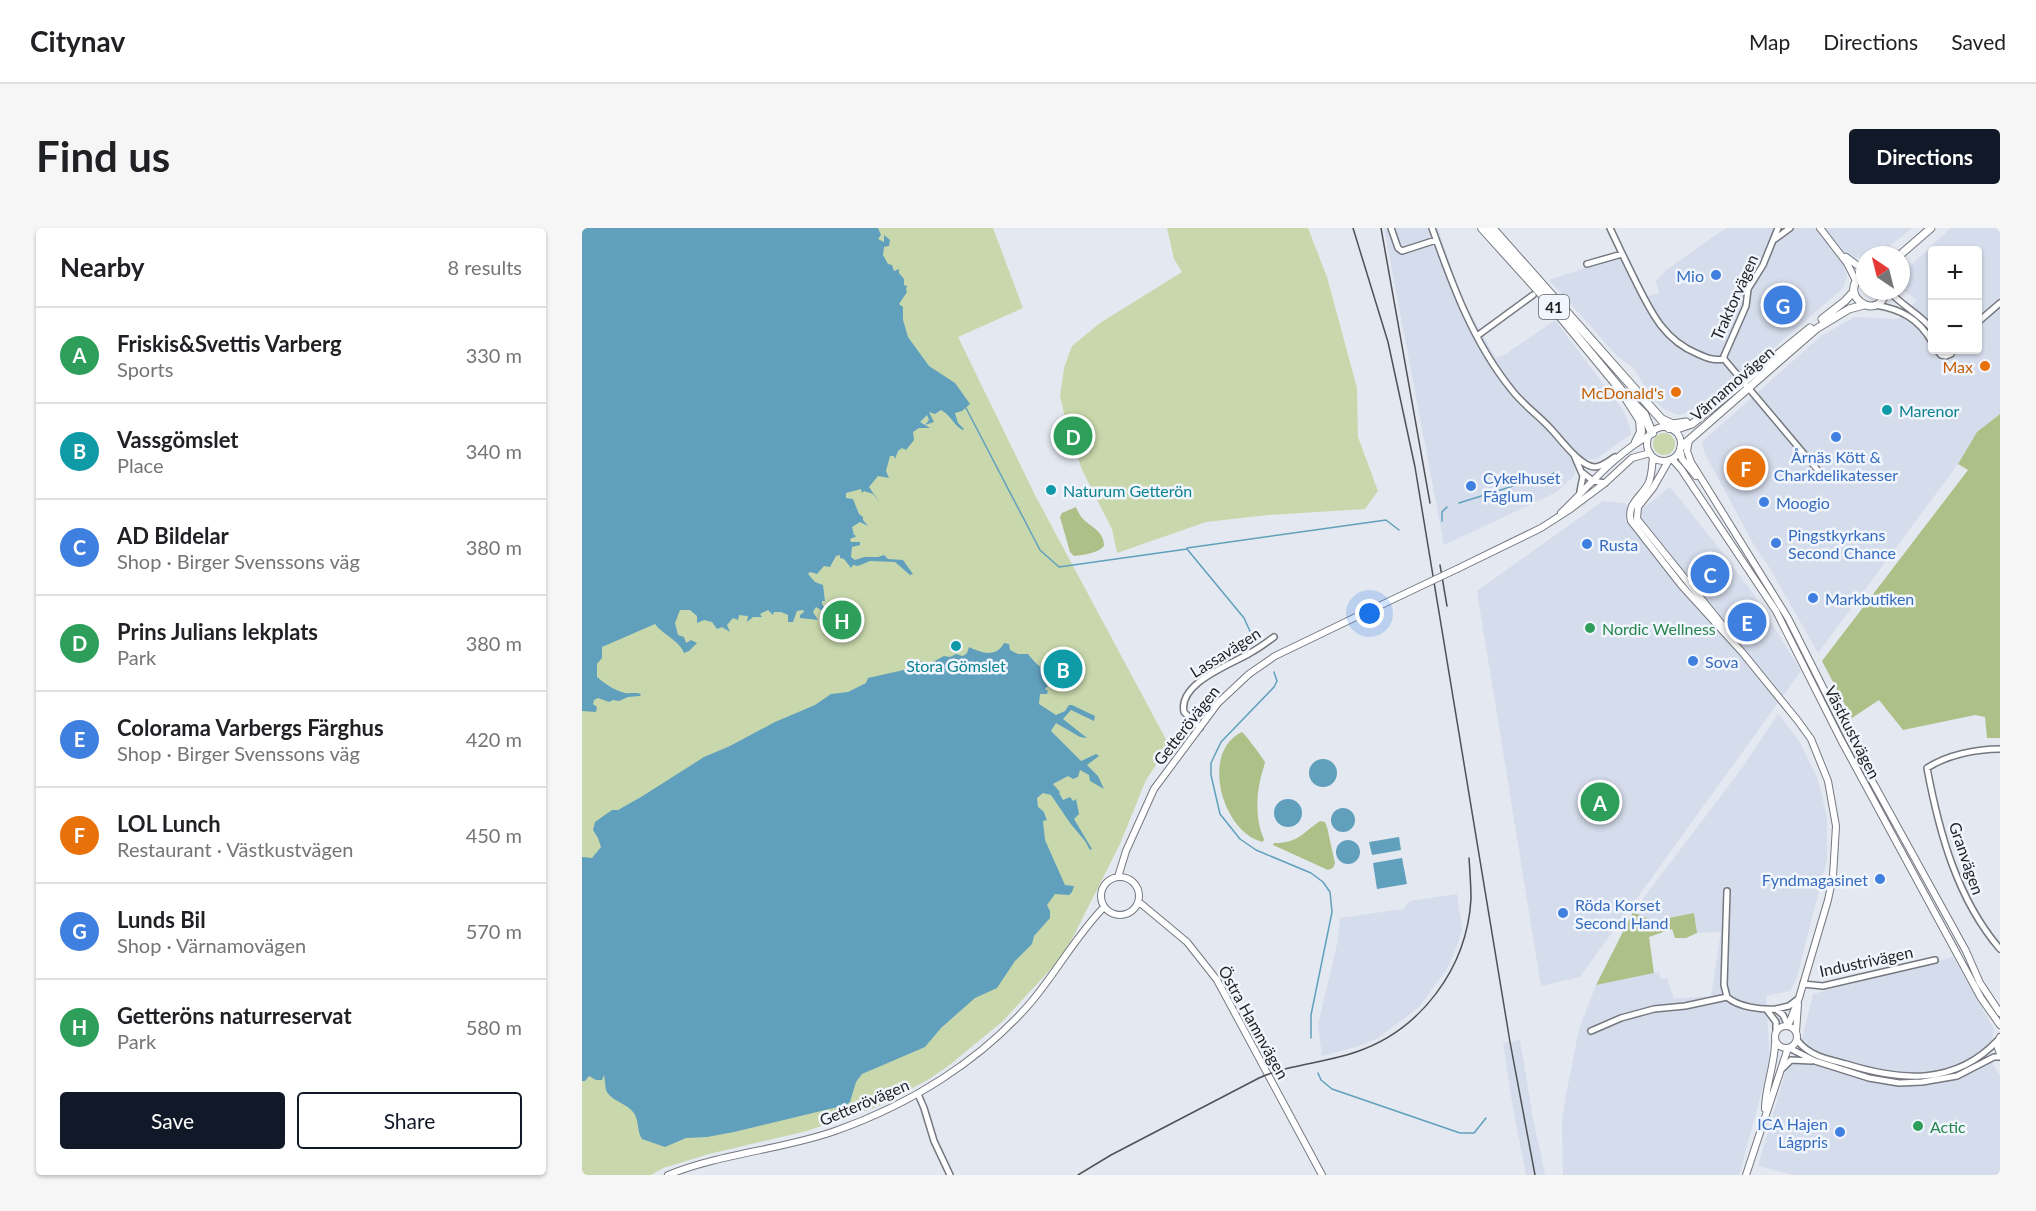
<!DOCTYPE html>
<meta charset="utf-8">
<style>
body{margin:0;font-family:Lato,sans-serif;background:#f6f6f6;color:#202124}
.controls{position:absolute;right:18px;top:18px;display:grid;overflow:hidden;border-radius:6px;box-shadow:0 2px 4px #0004}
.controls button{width:54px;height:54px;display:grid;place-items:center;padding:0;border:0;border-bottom:2px solid #e0e0e0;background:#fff;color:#202124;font:30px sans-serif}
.compass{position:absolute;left:1274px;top:18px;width:54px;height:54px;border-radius:50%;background:#fff;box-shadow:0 2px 4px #0004;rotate:325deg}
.you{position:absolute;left:788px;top:386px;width:21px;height:21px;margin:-15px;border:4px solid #fff;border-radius:50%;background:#1a73e8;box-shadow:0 0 0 9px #1a73e833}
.badge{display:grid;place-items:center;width:39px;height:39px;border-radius:50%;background:#111827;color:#fff;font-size:20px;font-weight:700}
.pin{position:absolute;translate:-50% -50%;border:3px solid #fff;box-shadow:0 2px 6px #0006}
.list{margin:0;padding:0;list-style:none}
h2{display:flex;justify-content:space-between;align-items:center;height:78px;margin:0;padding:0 24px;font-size:26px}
h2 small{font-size:20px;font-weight:400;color:#757577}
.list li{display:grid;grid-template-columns:39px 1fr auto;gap:18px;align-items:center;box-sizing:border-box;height:96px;padding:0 24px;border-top:2px solid #e0e0e0}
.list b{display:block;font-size:22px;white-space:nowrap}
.list p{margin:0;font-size:20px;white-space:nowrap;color:#757577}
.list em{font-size:20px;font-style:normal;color:#757577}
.actions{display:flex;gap:12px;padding:18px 24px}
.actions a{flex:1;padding:14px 0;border:2px solid #111827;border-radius:6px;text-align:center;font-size:21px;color:#111827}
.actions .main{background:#111827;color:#fff}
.map{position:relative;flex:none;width:1418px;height:947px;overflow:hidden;border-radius:6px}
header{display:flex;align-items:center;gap:36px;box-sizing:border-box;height:84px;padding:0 30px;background:#fff;border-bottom:2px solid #e0e0e0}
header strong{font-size:28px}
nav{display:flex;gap:33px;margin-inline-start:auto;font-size:21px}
.intro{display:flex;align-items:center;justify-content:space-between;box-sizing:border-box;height:144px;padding:0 36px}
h1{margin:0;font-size:42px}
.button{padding:15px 27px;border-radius:6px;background:#111827;color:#fff;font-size:21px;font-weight:700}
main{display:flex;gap:36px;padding:0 36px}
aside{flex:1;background:#fff;border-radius:6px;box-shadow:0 2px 4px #0004}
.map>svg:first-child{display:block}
.built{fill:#d5dceb;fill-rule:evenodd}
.green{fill:#c9d8ac}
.forest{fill:#adc088}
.water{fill:#60a0bd}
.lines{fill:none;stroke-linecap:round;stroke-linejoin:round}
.stream{stroke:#60a0bd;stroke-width:1.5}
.minor-casing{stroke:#75787f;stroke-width:8}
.tertiary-casing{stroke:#75787f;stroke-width:8}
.secondary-casing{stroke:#75787f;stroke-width:9}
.primary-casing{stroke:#75787f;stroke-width:10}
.minor{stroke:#fff;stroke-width:5}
.tertiary{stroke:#fff;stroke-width:6}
.secondary{stroke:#fff;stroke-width:7}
.primary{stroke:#fff;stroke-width:8}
.rail{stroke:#4f5155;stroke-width:1.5}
.tertiary-bridge-casing{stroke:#75787f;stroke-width:8;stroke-linecap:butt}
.tertiary-bridge{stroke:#fff;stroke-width:6}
.shop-dot{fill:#3f7fe0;stroke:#f1f5fd;stroke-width:2}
.food-dot{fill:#e8710a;stroke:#f1f5fd;stroke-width:2}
.culture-dot{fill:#0f9aa8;stroke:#f1f5fd;stroke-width:2}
.leisure-dot{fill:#2e9e5b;stroke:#f1f5fd;stroke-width:2}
.labels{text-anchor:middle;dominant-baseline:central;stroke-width:5;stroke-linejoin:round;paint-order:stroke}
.shield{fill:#f1f5fd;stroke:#5e6164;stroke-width:1.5}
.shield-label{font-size:15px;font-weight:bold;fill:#1f2123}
.shop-label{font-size:16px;fill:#366cbe;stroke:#f1f5fd;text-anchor:start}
.street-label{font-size:16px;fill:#1f2123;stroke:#f1f5fd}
.food-label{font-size:16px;fill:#c56008;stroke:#f1f5fd;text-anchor:end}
.culture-label{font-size:16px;fill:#0d838f;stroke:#f1f5fd;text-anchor:start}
.leisure-label{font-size:16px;fill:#27864d;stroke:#f1f5fd;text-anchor:start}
</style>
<header>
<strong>Citynav</strong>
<nav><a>Map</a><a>Directions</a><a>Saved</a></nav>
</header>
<div class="intro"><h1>Find us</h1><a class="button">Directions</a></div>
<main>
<aside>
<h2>Nearby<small>8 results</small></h2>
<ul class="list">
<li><span class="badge" style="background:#2e9e5b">A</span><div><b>Friskis&amp;Svettis Varberg</b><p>Sports</p></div><em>330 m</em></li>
<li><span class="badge" style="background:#0f9aa8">B</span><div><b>Vassgömslet</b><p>Place</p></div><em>340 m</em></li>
<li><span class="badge" style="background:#3f7fe0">C</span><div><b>AD Bildelar</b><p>Shop · Birger Svenssons väg</p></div><em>380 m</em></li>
<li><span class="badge" style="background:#2e9e5b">D</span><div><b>Prins Julians lekplats</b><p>Park</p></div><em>380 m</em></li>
<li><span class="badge" style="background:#3f7fe0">E</span><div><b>Colorama Varbergs Färghus</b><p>Shop · Birger Svenssons väg</p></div><em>420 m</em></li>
<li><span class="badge" style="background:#e8710a">F</span><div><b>LOL Lunch</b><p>Restaurant · Västkustvägen</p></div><em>450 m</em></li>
<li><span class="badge" style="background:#3f7fe0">G</span><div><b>Lunds Bil</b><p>Shop · Värnamovägen</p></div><em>570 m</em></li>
<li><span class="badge" style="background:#2e9e5b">H</span><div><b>Getteröns naturreservat</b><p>Park</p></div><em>580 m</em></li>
</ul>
<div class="actions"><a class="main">Save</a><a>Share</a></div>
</aside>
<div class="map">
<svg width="1418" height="947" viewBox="0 0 1418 947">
<rect width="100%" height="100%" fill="#e4e8f0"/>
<path class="built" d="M802 0H856L881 73 914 130 924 126 973 92 1040 181 1047 196 1049 206 1014 231H1005L995 237 992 248 975 264 862 317Z
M1144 0H1330L1297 27H1283V32L1276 29 1262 39 1265 49 1261 60 1236 82 1166 142H1159L1147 152V158L1104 185 1096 187 1080 180 1069 169 1051 139 1036 129 967 52 1045 26 1066 68 1077 65 1074 53 1083 43Z
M1369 0H1418V186L1395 204 1376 236 1236 425 1187 339 1173 319 1122 224 1120 214 1239 108 1273 89 1316 91 1335 72 1322 63 1328 38ZM1350 22H1396V122H1350Z
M1088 259 1137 320 1172 367 1219 443 998 749 959 758 895 363 1021 273 1041 275 1060 281Z
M1196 486 1217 513 1235 549 1245 588V632L1214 752 1208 763 1184 768 1188 834 1157 947H981L980 897 983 872 997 801 1014 757 1077 744 1079 751 1085 750 1092 771 1129 768 1139 704 1115 705 1112 685 1071 693 1051 684 1160 540Z
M875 666 880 700 875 718 865 741 837 779 796 810 777 818 740 828 736 797 755 716 758 690 821 681 828 673Z
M1371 729 1412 801 1410 812 1402 823 1418 847V947H1212L1176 938 1203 845 1220 811 1231 766Z
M938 812 950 885 963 947H944L931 880 921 815Z"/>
<path class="green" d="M0 0H411L441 80 376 109 453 267 587 517 564 552 538 616 491 709 475 734 421 793 365 839 344 853 292 880 225 903 127 926 81 940 69 947H0Z
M585 0H726L745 49 775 160 776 209 796 263 783 281 686 287 624 294 535 325 530 301 500 242 492 217 488 218 482 200 485 198 478 168 482 140 490 118 518 95 600 44 592 31Z
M1071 216a11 11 0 1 1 22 0a11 11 0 1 1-22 0Z"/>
<path class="forest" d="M1418 186V510H1405L1403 489 1393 487 1321 502 1297 472 1270 490 1240 433 1386 242 1376 236 1395 204Z
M494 279C496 284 498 288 502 292 511 300 522 304 522 318 516 325 502 327 492 328L488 324 478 289 480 285Z
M660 504C663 506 680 529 683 534 682 540 679 546 678 553 674 571 674 594 682 611L681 614C641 606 617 524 660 504Z
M738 593 743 594 745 599 753 635 751 640 746 642 691 617 692 615C717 615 720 605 738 593Z
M1051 684 1071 693 1112 685 1115 705 1104 710H1093L1090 701 1067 709 1072 745 1014 757Z"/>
<path class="water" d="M0 0H296L299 7 296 11 302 14V7L308 12 307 18 302 19 301 27 306 36 310 37 312 43 317 41V45L322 51V57L325 58 324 61 325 64 317 76 321 79V92L326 109 331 116 347 138 373 155 388 176 380 183 373 185 376 195 382 201 381 202C372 198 369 187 359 182L353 186 347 184 352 194 343 197 347 192 345 187 338 194 348 200H337L331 204 332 212 324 222 320 220 316 223 313 231 312 228H308L304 243 307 250 296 248 287 259 298 275 291 266 282 263 280 265 279 261 264 265V270L271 271 277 286 281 289V292L286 298 278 294 270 299 272 307 275 308 268 311 269 314H278V317L270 319 269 329 273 332 282 329H296L302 327 306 331 321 332 331 346 328 347 313 334 288 333 276 338 271 337 269 340 262 331 258 330V327L254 328 248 339 242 338 235 346 228 344 226 346 233 354 241 357 243 373H240V376L249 388 234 379 231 384 236 392 218 390V387L222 384 221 382 215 383 211 394H206V387L199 384H192L191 387 186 382 178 386 180 389H171L165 394 166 388 157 387 156 392 151 390 145 397 148 404 140 399 135 401 130 394 122 392 115 395V388L108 382H98L93 395 96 407 102 409 104 415 109 412 115 415 107 423 102 425C98 413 80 406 73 396L20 419V430L15 436V449C23 456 32 462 43 465 49 466 53 464 59 466L58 468 46 469 37 473 31 472 27 474 16 470 12 472 11 476 15 479 14 484 0 483Z
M422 415 427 416 428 422 436 426H446C455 437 461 444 477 443L479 452 471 453 463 461 466 463 465 466H458L457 476 474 487 483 483 487 477H490L513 488 512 493 489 482 481 491 505 510 498 509 474 495 469 503 499 533 514 526 517 528 505 537 516 548 522 561 508 553 507 547 498 542 496 549 491 551 486 548 471 556 478 564 477 565 481 572 488 569 491 573 494 571 497 586 492 591 510 621 508 622 503 613 488 595 469 567 461 565 455 570 456 579C464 585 461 583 465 592L461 593 463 612 483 657 492 658 490 664 487 667 473 666 465 677 468 683V690L452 708 450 716 433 733 415 760 393 770 359 800 343 819 280 846 274 854 268 874 264 877 152 904 125 909 104 910 83 919 60 911C55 903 57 895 53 887 47 875 29 874 24 862 23 858 23 851 22 847L20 852H14L7 848 3 853H0V629L10 630 19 619 16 610 11 602 13 594 30 582H36L59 569 122 529 148 518 193 494 233 477 249 466 266 464 284 455 286 450 335 439 338 433 347 436 362 428 368 429 374 426 381 428 385 425 387 419C400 425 414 430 422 415Z
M727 545a14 14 0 1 1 28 0a14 14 0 1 1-28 0Z
M692 585a14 14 0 1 1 28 0a14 14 0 1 1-28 0Z
M749 592a12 12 0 1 1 24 0a12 12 0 1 1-24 0Z
M817 609 819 622 790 627 787 614Z
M754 624a12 12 0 1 1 24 0a12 12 0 1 1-24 0Z
M820 630 825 656 795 661 791 635Z"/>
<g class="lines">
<path class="stream" d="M384 180 458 322 477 339 605 321 662 390 672 412
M877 275 976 244
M860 293V284L865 279
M605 320 804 292 817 302
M692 444 695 453 692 459 639 514 629 535V547L638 586 658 611 674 622 729 645 741 654 748 664 750 684 729 787V810
M736 845 739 852 750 861 878 905H892L904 890"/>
<g class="minor-casing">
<path id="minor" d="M809 0 816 20 820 23 854 12
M850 0C870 56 891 114 929 161 940 176 956 187 968 200 978 210 998 239 1013 239 1020 239 1028 232 1033 229
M1028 0C1036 17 1044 34 1052 50 1068 82 1081 112 1116 126 1125 130 1132 133 1142 131
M1196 0 1181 37 1166 61 1164 78 1142 128V131L1239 246
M1193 11 1208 0
M1005 36 1040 26
M1307 63C1320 78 1337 85 1350 101
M1293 77C1319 81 1337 91 1350 114
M1396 94 1418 75
M895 108 951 67
M1355 122 1359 127 1364 128 1369 126 1371 122
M992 227 1001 248 998 263
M1001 245 1011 253 1023 255
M618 500 602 484C596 455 648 437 668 425 676 421 684 415 692 409
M1418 521C1394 521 1365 527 1345 540 1357 604 1375 671 1418 721
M1221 756 1241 758 1353 732
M1145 769 1142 757 1145 663
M1194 781 1207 778 1216 771
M1185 782 1194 794V803
M1009 803 1039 790 1072 781 1103 778 1145 769C1156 779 1179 782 1194 781L1201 787 1206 798
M1215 812C1227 828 1245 831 1264 836 1319 853 1373 858 1416 812
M1207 820 1233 833 1287 850 1317 855 1340 854 1375 848 1412 829H1418
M1201 840 1209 832 1230 833
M336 866 342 880 352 913 368 947"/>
</g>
<g class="tertiary-casing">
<path id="tertiary" d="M1238 0 1265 35 1274 53
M1264 29 1283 43
M1065 216a17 17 0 1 1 34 0a17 17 0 1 1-34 0Z
M1107 212 1105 223 1109 234 1206 390 1267 511 1384 723 1398 755 1418 785
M1098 222 1100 231 1114 248
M1071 229C1070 237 1070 246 1067 254 1061 268 1044 275 1049 293L1099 357 1160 424 1216 493 1229 511 1246 553 1254 598 1251 648 1246 672 1217 770 1206 798
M1090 231 1099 241 1194 383 1259 512 1399 770 1418 797
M1087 232 1071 260 1056 279 1055 291 1142 399
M979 285C1007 258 1034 225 1068 207
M877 340 959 300 987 282 1023 255 1050 230 1068 225
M519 668a19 19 0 1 1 38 0a19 19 0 1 1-38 0Z
M536 649 544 623 572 561 636 475 667 446 693 428 778 387
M557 674 605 714 635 752 740 947
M1193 809a11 11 0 1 1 22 0a11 11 0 1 1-22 0Z
M1214 804 1216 776
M1418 809 1415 817 1418 826
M1183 881C1183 859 1193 837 1193 814
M86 947C140 925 199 922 253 903 327 877 399 833 450 773 475 743 494 708 522 679
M1164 947 1206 820"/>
</g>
<g class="secondary-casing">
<path id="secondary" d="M1318 27 1349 0
M1283 46C1251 63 1296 98 1304 63
M1240 91 1263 73 1272 63
M1080 191 1091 196 1104 194
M1092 202 1110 196 1228 100
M1099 219 1234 101 1267 81 1282 77"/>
</g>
<g class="primary-casing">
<path id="primary" d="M900 0 964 71 1039 162 1058 192 1059 204 1054 214
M910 0 1087 200
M1052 176 1062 186 1070 205"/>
</g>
<use href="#minor" class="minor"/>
<use href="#tertiary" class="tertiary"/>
<use href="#secondary" class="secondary"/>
<use href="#primary" class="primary"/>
<path class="rail" d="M771 0 806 114 833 239 928 814 953 947
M799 0 848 275
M858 337 865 378
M496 947 529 927 677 850C708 836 743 835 774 824 839 802 885 740 889 671 889 658 888 644 887 630"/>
<g class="tertiary-bridge-casing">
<path id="tertiary-bridge" d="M778 387 877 340"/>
</g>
<use href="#tertiary-bridge" class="tertiary-bridge"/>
</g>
<g class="shop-dot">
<circle cx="1134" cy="47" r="6"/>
<circle cx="1254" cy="209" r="6"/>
<circle cx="889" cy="258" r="6"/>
<circle cx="1182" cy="274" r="6"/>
<circle cx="1194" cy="315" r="6"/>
<circle cx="1005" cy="316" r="6"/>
<circle cx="1231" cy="370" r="6"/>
<circle cx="1111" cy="433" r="6"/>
<circle cx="1298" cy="651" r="6"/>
<circle cx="981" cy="685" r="6"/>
<circle cx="1258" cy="904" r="6"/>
</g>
<g class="food-dot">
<circle cx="1403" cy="138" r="6"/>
<circle cx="1094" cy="164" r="6"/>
</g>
<g class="culture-dot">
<circle cx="1305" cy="182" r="6"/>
<circle cx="469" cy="262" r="6"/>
<circle cx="374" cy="418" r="6"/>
</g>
<g class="leisure-dot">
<circle cx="1008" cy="400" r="6"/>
<circle cx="1336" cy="898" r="6"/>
</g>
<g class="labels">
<rect class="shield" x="957" y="67" width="30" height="24" rx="4.5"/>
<g class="shield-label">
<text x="972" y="79">41</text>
</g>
<g class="shop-label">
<text x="1122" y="47" text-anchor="end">Mio</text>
<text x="1254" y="228" text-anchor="middle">Årnäs Kött &amp;<tspan x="1254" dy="18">Charkdelikatesser</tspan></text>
<text x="901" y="249">Cykelhuset<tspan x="901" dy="18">Fåglum</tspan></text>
<text x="1194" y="274">Moogio</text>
<text x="1206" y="306">Pingstkyrkans<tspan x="1206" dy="18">Second Chance</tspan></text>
<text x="1017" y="316">Rusta</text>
<text x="1243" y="370">Markbutiken</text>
<text x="1123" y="433">Sova</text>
<text x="1286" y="651" text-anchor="end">Fyndmagasinet</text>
<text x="993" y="676">Röda Korset<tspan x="993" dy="18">Second Hand</tspan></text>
<text x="1246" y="895" text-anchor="end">ICA Hajen<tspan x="1246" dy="18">Lågpris</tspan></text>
</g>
<g class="street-label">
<text transform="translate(1152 69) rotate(-66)">Traktorvägen</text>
<text transform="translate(1150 155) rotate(-41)">Värnamovägen</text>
<text transform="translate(643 424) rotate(-32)">Lassavägen</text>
<text transform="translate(604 497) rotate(-52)">Getterövägen</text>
<text transform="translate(1271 504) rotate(63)">Västkustvägen</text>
<text transform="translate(1385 630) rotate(71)">Granvägen</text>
<text transform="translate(1284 733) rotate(-12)">Industrivägen</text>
<text transform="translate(672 794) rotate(61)">Östra Hamnvägen</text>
<text transform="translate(282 874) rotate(-23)">Getterövägen</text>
</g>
<g class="food-label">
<text x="1391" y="138">Max</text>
<text x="1082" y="164">McDonald's</text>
</g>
<g class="culture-label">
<text x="1317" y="182">Marenor</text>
<text x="481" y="262">Naturum Getterön</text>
<text x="374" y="437" text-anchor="middle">Stora Gömslet</text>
</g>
<g class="leisure-label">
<text x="1020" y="400">Nordic Wellness</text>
<text x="1348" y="898">Actic</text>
</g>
</g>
</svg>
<div class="controls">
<button>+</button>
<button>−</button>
</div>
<svg class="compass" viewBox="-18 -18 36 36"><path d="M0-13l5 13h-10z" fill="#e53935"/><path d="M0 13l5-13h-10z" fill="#757577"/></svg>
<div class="you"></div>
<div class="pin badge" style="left:1018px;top:574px;background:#2e9e5b">A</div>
<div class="pin badge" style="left:481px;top:441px;background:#0f9aa8">B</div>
<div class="pin badge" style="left:1128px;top:346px;background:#3f7fe0">C</div>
<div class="pin badge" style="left:491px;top:208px;background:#2e9e5b">D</div>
<div class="pin badge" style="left:1165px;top:394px;background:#3f7fe0">E</div>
<div class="pin badge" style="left:1164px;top:240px;background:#e8710a">F</div>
<div class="pin badge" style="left:1201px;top:77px;background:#3f7fe0">G</div>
<div class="pin badge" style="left:260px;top:392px;background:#2e9e5b">H</div>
</div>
</main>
